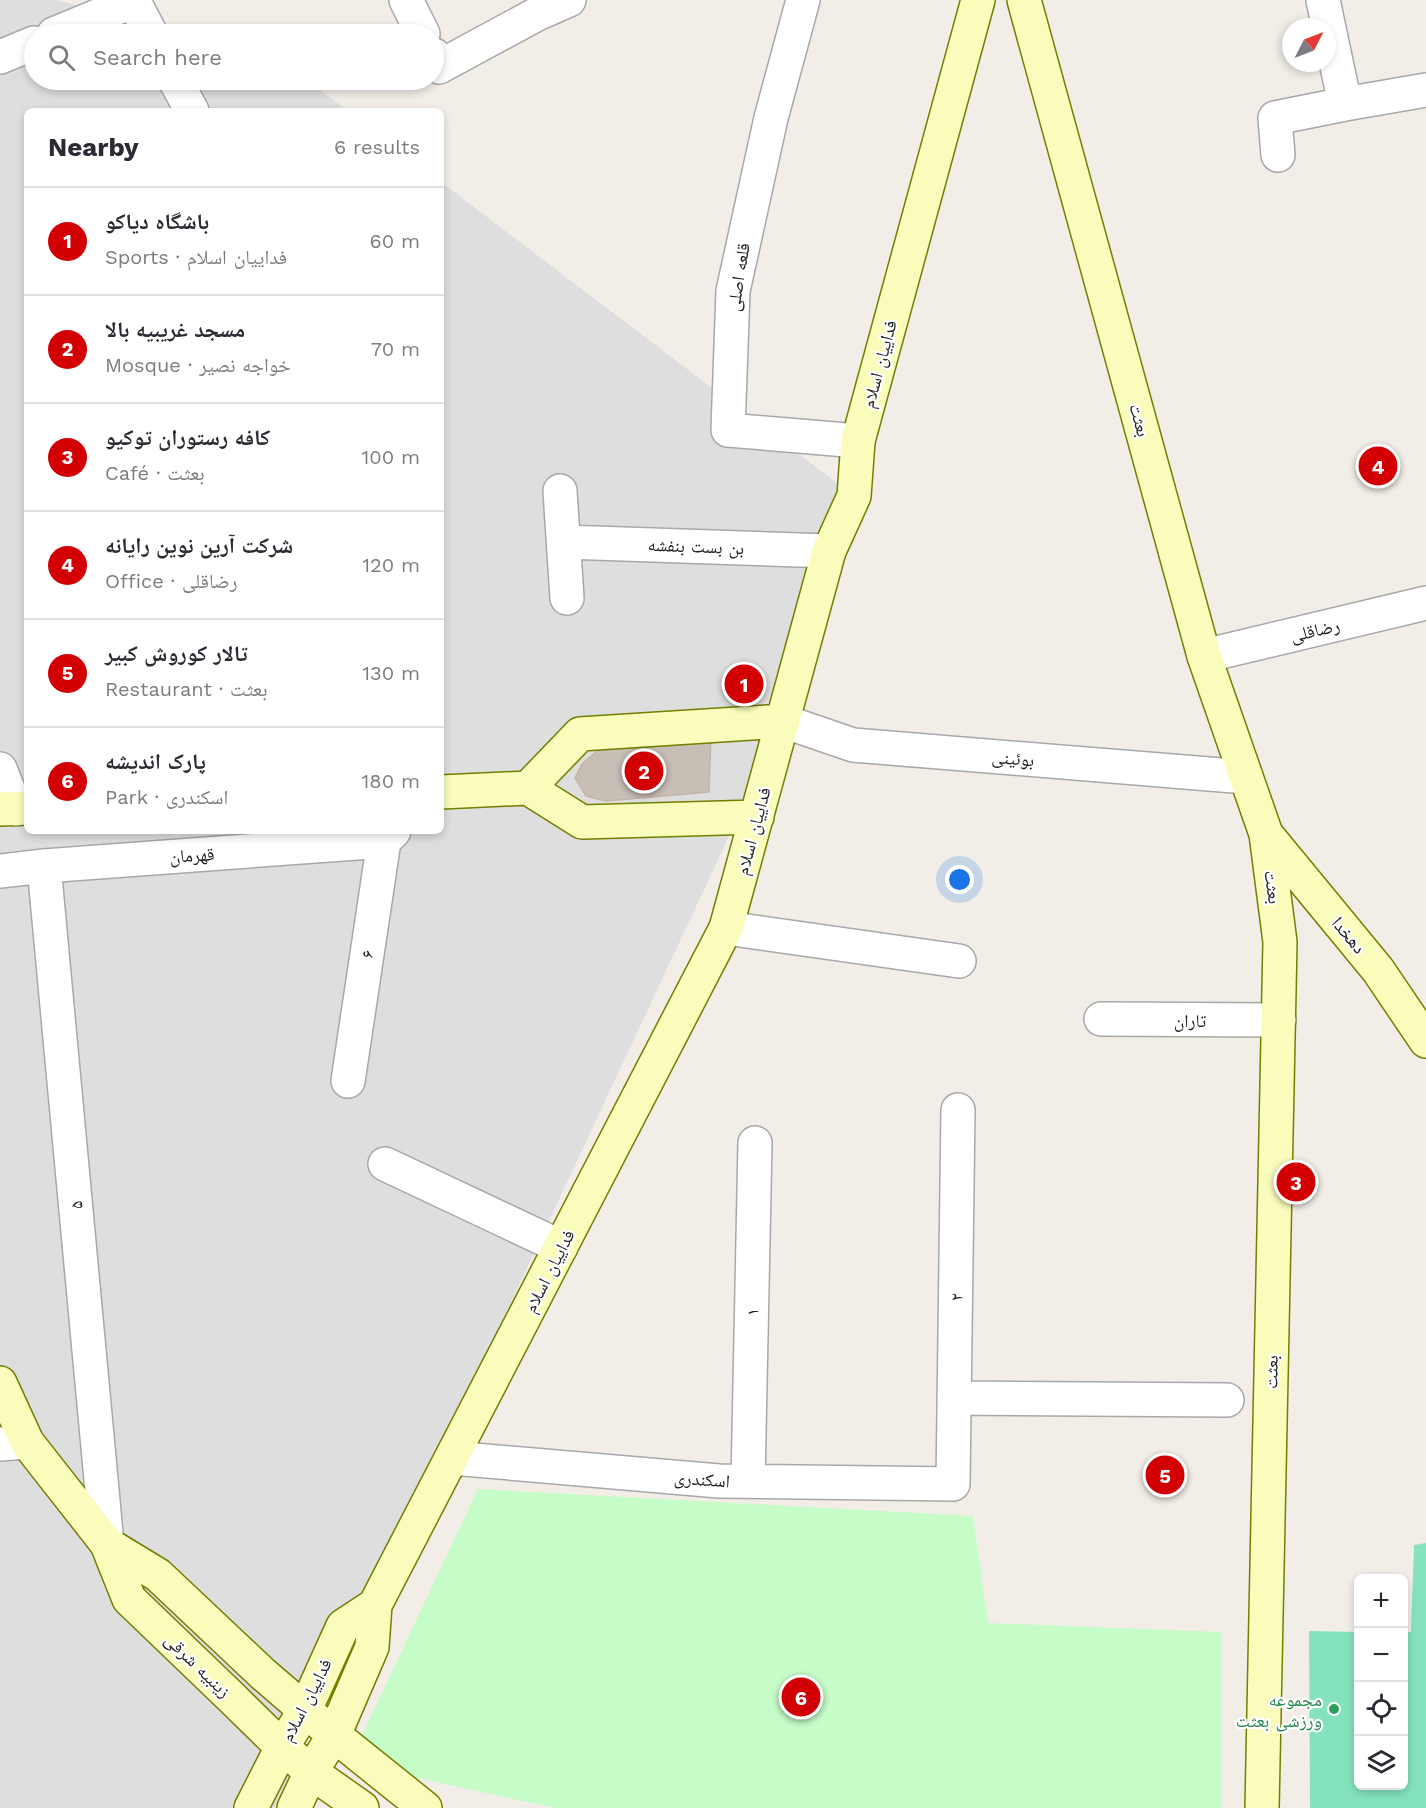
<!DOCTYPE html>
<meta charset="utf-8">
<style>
body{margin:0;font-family:"Work Sans","Noto Naskh Arabic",sans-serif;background:#f2f2f3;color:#2b2b33}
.controls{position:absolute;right:18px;bottom:18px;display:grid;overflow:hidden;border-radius:9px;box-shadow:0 3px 9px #0003}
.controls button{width:54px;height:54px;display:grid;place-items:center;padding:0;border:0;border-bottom:2px solid #e1e1e2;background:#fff;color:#2b2b33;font:30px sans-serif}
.compass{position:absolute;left:1282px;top:18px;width:54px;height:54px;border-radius:50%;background:#fff;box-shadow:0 3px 9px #0003;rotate:48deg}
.you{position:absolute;left:960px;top:880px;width:21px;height:21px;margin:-15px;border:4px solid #fff;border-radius:50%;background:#1a73e8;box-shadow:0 0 0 9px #1a73e833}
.badge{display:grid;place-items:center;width:39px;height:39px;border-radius:50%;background:#d20003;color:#fff;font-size:20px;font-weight:700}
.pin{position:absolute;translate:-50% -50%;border:3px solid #fff;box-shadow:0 2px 6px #0006}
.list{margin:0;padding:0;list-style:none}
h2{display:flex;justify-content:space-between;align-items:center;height:78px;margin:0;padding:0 24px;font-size:26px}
h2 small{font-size:20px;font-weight:400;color:#7c7c81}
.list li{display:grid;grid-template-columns:39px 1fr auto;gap:18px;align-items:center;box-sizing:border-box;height:108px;padding:0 24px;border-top:2px solid #e1e1e2}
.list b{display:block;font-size:22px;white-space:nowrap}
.list p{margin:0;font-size:20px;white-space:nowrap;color:#7c7c81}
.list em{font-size:20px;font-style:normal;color:#7c7c81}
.icon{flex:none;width:33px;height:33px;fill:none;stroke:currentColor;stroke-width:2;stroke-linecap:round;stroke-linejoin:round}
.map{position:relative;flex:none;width:1426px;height:1808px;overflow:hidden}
.search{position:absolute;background:#fff;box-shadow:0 3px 9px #0003;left:24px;top:24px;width:420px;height:66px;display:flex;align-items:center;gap:15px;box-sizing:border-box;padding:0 21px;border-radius:33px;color:#7c7c81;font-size:22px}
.panel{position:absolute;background:#fff;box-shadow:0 3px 9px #0003;left:24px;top:108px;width:420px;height:726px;border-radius:9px}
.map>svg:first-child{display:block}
.residential{fill:#dfdede}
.park{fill:#c5fcc8}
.pitch{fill:#84e3bd}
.building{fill:#c7beb6;stroke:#c4b5a9;stroke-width:1.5}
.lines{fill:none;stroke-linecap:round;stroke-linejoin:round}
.minor-casing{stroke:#a8a8a8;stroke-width:36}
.secondary-casing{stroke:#737f01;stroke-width:36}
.minor{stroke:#fff;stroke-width:33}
.secondary{stroke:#f9fcbb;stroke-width:33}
.leisure-dot{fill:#2e9e5b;stroke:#fff;stroke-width:2}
.labels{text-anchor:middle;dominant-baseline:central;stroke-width:4.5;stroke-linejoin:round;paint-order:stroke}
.street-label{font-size:18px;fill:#212121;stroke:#fff}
.leisure-label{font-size:18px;fill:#27864d;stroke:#fff;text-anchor:end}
</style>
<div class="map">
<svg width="1426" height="1808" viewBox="0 0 1426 1808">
<rect width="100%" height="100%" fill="#f2eee7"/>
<path class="residential" d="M0 0H56L195 34H34V80H306L348 111H27V831H441V182L854 496 783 721 274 1808H0Z"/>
<path class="park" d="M478 1489 973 1516 988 1623 1222 1632 1221 1808H555L349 1763Z"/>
<path class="pitch" d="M1426 1543V1808H1310L1309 1631 1358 1632V1786H1404V1632H1411L1414 1545Z"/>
<path class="building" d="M711 735 709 792 606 801 586 796 575 778 582 764 604 745Z"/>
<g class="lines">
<g class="minor-casing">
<path id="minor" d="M133 0 151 34
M406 0 423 34
M803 0 771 118 733 291 728 430 858 441
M1323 0 1345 104 1426 90
M54 34 136 0
M434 55 439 67 537 14 569 0
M0 57 34 43
M175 80 192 111
M1278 155 1275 118 1345 104
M560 491 567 598
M564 542 829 551
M1204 656 1426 603
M783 721 853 745 1246 777
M0 769 16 809
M44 866 107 1544
M0 871 44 866 384 841
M726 928 959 961
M1101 1019 1279 1020
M348 1081 384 841 394 831
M385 1164 561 1247
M954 1398 1227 1400
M0 1444 27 1442
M452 1458 719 1481 953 1484 958 1110
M748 1481 755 1143"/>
</g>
<g class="secondary-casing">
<path id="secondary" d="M1024 0 1204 656 1266 834 1280 942 1262 1808
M528 788 580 734 783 721
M528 788 582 822 757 817
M441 792 528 788
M0 809 27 808
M1266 834 1378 970 1426 1041
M0 1383 27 1442 107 1544 129 1599 231 1697 282 1747 311 1772 362 1808
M107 1544 158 1575 263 1674 334 1735 425 1808
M251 1808 282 1747 305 1710 343 1626 375 1605
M294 1808 311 1772 334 1735 372 1647 375 1605 726 928 829 551 854 496 858 441 978 0"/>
</g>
<use href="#minor" class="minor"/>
<use href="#secondary" class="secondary"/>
</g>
<circle class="leisure-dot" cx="1334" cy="1709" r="6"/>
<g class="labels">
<g class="street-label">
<text transform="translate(738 277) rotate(-81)">قلعه اصلی</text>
<text transform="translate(879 364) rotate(-75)">فداییان اسلام</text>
<text transform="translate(1140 420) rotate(75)">بعثت</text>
<text transform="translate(696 546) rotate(2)">بن بست بنفشه</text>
<text transform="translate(1315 630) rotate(-13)">رضاقلی</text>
<text transform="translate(1013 758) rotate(5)">بوئینی</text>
<text transform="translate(753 831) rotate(-75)">فداییان اسلام</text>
<text transform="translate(192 855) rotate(-4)">قهرمان</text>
<text transform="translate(1273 887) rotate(82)">بعثت</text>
<text transform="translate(1349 935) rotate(50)">دهخدا</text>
<text transform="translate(367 954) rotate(-81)">۶</text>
<text x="1190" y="1020">تاران</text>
<text transform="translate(76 1205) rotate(-95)">۵</text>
<text transform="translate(549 1271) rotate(-63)">فداییان اسلام</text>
<text transform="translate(956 1297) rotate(-89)">۲</text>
<text transform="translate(752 1312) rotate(-89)">۱</text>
<text transform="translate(1271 1372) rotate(-89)">بعثت</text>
<text transform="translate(702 1479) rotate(4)">اسکندری</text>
<text transform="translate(198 1665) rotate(44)">زینبیه شرقی</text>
<text transform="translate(306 1700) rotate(-63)">فداییان اسلام</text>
</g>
<g class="leisure-label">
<text x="1322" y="1699">مجموعه<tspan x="1322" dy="21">ورزشی بعثت</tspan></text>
</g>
</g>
</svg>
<div class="controls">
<button>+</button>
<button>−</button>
<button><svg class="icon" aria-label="locate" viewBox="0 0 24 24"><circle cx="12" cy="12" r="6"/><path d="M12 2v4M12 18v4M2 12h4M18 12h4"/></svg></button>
<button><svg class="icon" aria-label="layers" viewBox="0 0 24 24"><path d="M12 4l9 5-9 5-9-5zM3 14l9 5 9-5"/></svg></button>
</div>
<svg class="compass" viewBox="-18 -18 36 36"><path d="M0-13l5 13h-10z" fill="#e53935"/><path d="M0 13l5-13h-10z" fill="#7c7c81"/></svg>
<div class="you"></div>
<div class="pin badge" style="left:744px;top:684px">1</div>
<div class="pin badge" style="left:644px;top:771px">2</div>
<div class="pin badge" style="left:1296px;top:1182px">3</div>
<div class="pin badge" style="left:1378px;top:466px">4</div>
<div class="pin badge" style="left:1165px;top:1475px">5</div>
<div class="pin badge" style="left:801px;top:1697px">6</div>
<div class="search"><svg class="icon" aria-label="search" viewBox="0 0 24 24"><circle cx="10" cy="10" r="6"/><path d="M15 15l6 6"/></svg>Search here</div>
<section class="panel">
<h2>Nearby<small>6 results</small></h2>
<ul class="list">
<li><span class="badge">1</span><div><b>باشگاه دیاکو</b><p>Sports · فداییان اسلام</p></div><em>60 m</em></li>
<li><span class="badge">2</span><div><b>مسجد غریبیه بالا</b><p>Mosque · خواجه نصیر</p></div><em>70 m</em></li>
<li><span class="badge">3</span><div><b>کافه رستوران توکیو</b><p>Café · بعثت</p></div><em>100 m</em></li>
<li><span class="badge">4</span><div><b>شرکت آرین نوین رایانه</b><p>Office · رضاقلی</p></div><em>120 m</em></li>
<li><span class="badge">5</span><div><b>تالار کوروش کبیر</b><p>Restaurant · بعثت</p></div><em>130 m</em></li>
<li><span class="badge">6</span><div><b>پارک اندیشه</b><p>Park · اسکندری</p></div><em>180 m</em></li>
</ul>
</section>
</div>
